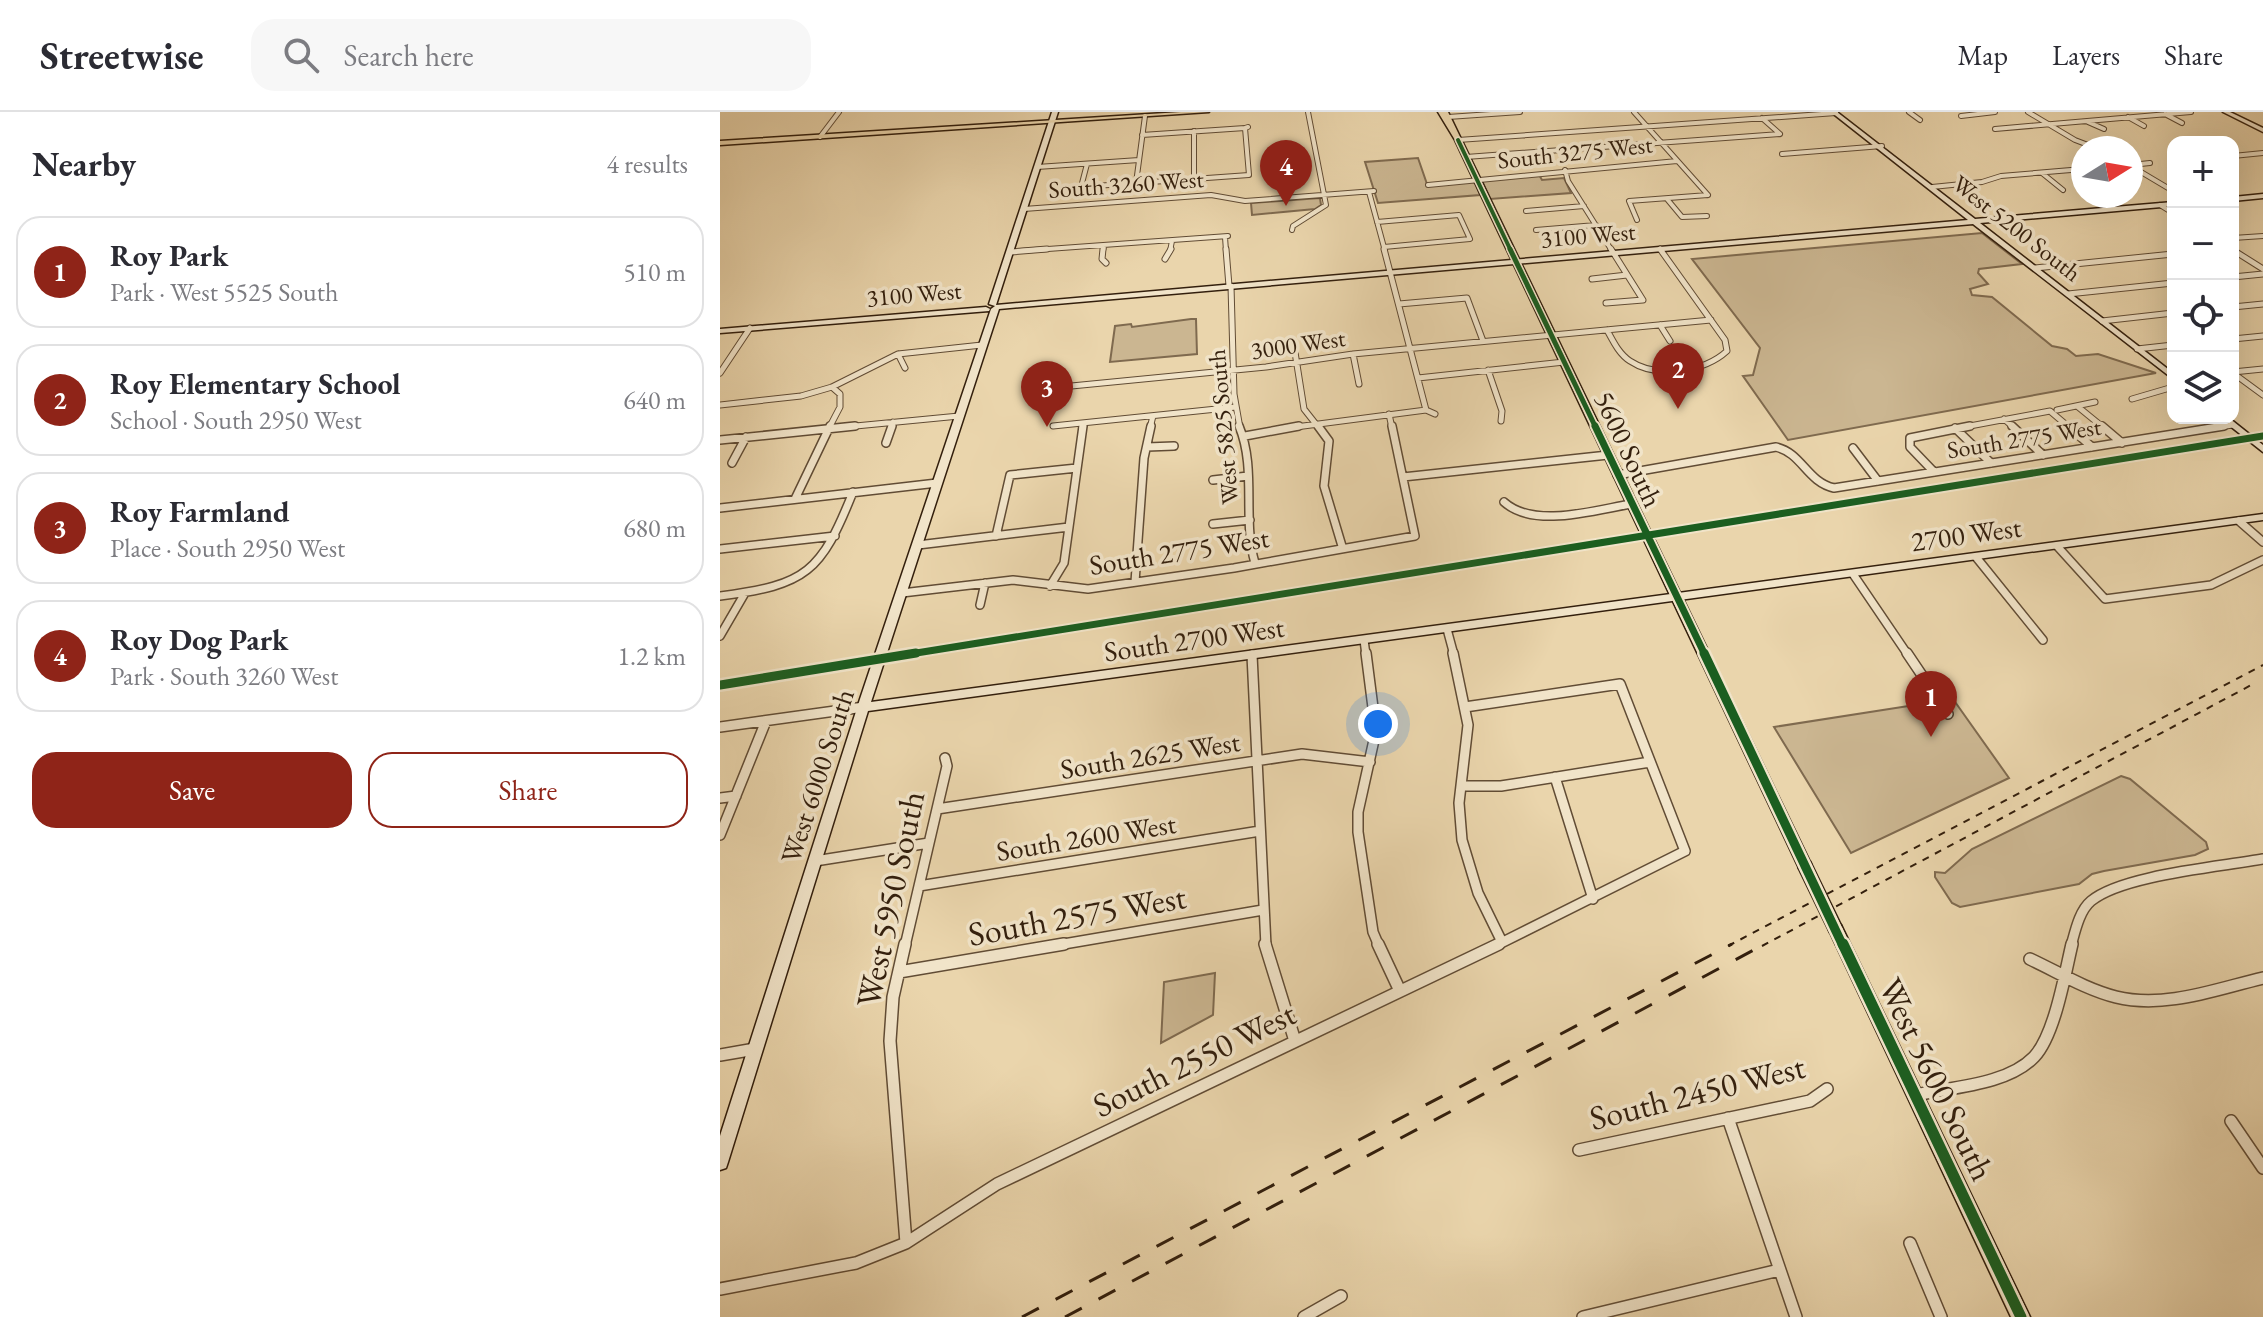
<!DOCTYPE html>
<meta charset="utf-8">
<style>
body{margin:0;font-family:"EB Garamond",serif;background:#f7f7f7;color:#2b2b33}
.controls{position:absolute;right:24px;top:24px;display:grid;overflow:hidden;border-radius:16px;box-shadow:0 8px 32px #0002}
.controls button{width:72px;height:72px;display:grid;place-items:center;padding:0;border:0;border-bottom:2px solid #e1e1e2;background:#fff;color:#2b2b33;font:40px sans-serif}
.compass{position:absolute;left:1351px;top:24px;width:72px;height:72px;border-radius:50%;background:#fff;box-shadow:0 8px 32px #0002;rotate:79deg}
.you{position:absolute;left:658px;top:612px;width:28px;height:28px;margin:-20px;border:6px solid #fff;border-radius:50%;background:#1a73e8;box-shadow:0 0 0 12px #1a73e833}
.badge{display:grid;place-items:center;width:52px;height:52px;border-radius:50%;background:#8f2418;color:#fff;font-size:26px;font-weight:700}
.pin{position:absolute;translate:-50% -66px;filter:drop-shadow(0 2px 4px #0008)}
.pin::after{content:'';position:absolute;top:42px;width:28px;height:24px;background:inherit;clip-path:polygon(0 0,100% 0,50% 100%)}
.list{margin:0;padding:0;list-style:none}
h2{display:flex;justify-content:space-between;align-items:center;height:104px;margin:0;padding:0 32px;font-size:34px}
h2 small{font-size:26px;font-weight:400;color:#7c7c81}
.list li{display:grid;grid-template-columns:52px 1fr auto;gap:24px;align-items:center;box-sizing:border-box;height:112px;margin:0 16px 16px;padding:0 16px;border:2px solid #e1e1e2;border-radius:24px}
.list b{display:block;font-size:30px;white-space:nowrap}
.list p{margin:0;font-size:26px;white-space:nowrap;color:#7c7c81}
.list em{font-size:26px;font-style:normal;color:#7c7c81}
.actions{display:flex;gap:16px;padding:24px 32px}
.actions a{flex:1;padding:18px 0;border:2px solid #8f2418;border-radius:24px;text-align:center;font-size:28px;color:#8f2418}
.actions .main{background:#8f2418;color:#fff}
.icon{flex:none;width:44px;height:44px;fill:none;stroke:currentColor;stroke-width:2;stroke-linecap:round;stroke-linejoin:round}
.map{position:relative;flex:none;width:1543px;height:1205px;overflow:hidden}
header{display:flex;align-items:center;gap:48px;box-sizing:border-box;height:112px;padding:0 40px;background:#fff;border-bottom:2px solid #e1e1e2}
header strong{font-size:38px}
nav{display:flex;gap:44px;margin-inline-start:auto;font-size:28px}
.search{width:560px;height:72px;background:#f7f7f7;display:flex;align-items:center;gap:20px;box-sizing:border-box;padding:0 28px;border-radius:24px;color:#7c7c81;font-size:30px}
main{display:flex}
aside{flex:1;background:#fff}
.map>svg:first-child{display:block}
.green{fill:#cbb691;stroke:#7f6a4f;stroke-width:2}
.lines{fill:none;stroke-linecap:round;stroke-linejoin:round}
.street-far4-casing{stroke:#614c35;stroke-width:6}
.street-far3-casing{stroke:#614c35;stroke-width:7}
.street-far2-casing{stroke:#614c35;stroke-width:10}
.street-far1-casing{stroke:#614c35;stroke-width:12}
.street-casing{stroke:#614c35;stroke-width:14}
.secondary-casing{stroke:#331f0d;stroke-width:3}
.primary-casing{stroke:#331f0d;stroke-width:3}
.street-far4{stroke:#f1e4c9;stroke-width:4}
.street-far3{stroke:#f1e4c9;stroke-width:5}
.street-far2{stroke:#f1e4c9;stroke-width:7}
.street-far1{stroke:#f1e4c9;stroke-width:9}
.street{stroke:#f1e4c9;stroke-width:11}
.secondary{fill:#f1e4c9;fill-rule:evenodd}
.primary{fill:#ead5ac;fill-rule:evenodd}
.rail-far1{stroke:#331f0d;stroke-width:2;stroke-dasharray:7 7;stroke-linecap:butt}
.rail{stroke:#331f0d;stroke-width:3;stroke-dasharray:19 19;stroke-linecap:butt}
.primary-bridge-casing{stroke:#331f0d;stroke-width:16;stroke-linecap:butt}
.primary-bridge{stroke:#ead5ac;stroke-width:13}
.cycleway-far4-casing{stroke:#f1e4c9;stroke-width:7}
.cycleway-far3-casing{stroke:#f1e4c9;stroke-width:8}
.cycleway-far2-casing{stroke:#f1e4c9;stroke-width:11}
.cycleway-far1-casing{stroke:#f1e4c9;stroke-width:14}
.cycleway-casing{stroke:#f1e4c9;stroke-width:16}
.cycleway-far4{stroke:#1b5e20;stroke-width:4}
.cycleway-far3{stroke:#1b5e20;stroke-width:5}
.cycleway-far2{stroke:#1b5e20;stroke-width:7}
.cycleway-far1{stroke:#1b5e20;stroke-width:9}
.cycleway{stroke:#1b5e20;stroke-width:11}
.labels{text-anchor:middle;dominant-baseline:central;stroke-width:7;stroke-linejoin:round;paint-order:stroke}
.far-street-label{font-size:24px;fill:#331f0d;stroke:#f1e4c9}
.street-label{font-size:28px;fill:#331f0d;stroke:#f1e4c9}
.near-street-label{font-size:34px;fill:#331f0d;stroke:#f1e4c9}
</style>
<header>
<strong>Streetwise</strong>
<div class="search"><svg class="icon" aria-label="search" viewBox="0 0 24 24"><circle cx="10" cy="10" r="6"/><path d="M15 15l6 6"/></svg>Search here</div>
<nav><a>Map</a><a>Layers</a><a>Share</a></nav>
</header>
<main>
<aside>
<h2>Nearby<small>4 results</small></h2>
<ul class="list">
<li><span class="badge">1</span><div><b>Roy Park</b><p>Park · West 5525 South</p></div><em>510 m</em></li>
<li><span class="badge">2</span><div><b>Roy Elementary School</b><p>School · South 2950 West</p></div><em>640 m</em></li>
<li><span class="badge">3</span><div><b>Roy Farmland</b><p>Place · South 2950 West</p></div><em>680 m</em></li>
<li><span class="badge">4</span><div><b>Roy Dog Park</b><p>Park · South 3260 West</p></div><em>1.2 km</em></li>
</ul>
<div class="actions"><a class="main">Save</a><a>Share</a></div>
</aside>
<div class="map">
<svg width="1543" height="1205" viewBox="0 0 1543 1205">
<rect width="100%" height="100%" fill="#ead5ac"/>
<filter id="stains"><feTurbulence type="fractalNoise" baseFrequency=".0025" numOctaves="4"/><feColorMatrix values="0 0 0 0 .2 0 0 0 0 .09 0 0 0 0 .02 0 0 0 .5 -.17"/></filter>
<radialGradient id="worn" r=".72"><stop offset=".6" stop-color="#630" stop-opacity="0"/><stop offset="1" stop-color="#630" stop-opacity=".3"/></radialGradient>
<path class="green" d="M698 46 707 72 755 70 760 83 658 91 645 50Z
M818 61 822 68 844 66 851 81 770 87 762 69Z
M600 86 601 93 595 97 532 103 531 91Z
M1262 121 1302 152 1259 157 1258 161 1268 172 1250 177 1252 183 1272 185 1332 234 1347 237 1356 244 1378 242 1436 261 1068 328 1023 264 1033 263 1040 236 972 147Z
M471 207H476L477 242 390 250 395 214 411 212 412 215Z
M1233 587 1289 666 1131 741 1054 615Z
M1401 664 1410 667 1486 730 1488 737 1475 743 1384 759 1372 762 1359 772 1240 795 1232 791 1215 765V760L1225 761 1252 737Z
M495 861 493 903 441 931 444 870Z"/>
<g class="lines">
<g class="street-far4-casing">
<path id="street-far4" d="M914 0 988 83
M1189 0 1200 8
M1308 0 1355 28 1376 36
M1445 2 1462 11
M1241 4 1275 0
M728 5 800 0
M1408 5 1424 14
M1042 6 1060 22
M1368 10 1384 17
M1275 17 1471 0
M474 19V67
M422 23 525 16
M100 25 119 0
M738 28 1116 1
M1062 42 1162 34
M1513 44 1543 41
M746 45 1060 22
M367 52 361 75 529 63 525 16 528 15
M1411 53 1430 51
M1411 54 1453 79
M317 55 419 48
M845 58 848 69 892 139
M1322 61 1343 78
M416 71 425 4
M708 73 957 49
M1212 75 1262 70 1281 64 1363 57
M649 80 665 139
M947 87 962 105 987 104
M1440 93 1453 101
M304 97 491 83 525 89 654 79
M806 99 864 94
M917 108 909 89 988 83
M657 110 739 103 750 127 664 135
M572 118 573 114 606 93 588 0
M816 118 876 113
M505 125 506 139
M1513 126 1543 124
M300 139 508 124
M383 139 384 134
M450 139 452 129"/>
</g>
<g class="street-far3-casing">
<path id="street-far3" d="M383 137 382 147 386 151
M506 137 509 174
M664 137 706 298 715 302
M1513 138 1543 157
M291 140 327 137
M445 147 451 137
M1315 156 1453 142
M1513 165 1543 162
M872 167 907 163
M511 174 514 282 520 316
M1348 182 1453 171
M886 191 923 188 891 137
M679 192 747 186 763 229
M1513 195 1543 192
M1382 209 1453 201
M940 213 950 229
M887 218C893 229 899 242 910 249 937 267 984 260 1007 239L1005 228 940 137
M1513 227 1543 224
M574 234 584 297 599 316
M1417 237 1453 233
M178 242 185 256
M633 242 639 272
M768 258 782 299 781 309
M1513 260 1543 257
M0 261 30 216
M1513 261 1543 283
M698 266 844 250
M1412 287 1453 275
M0 293 81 284 112 275 178 242 262 233
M327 294 331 276 546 255 633 242 991 208
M1357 294 1384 316
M1337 298 1375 290
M669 302 672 316
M1284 307 1294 316
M333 314 516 295
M109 316 120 295V282L112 275
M115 316 239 304
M171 316 173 310
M362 316 363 311
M430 316 433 304
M568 316 706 298
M1239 316 1330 299 1350 316
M1491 316 1513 313"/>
</g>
<g class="street-far2-casing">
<path id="street-far2" d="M519 314C537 357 522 407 535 451
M598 314 609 329 604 374 622 434
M1292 314 1323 343
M1348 314 1372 335
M1382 314 1402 331
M1235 316 1271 351
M525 324 579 314
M0 328 135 314
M166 331 172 314
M427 335 454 334
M1133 336 1158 369
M12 351 26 325
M1214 360 1190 335V326L1250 314
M897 363 1056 335C1082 341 1087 370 1114 376L1504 314
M683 365 888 343
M493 368 528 364
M75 387 110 314
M784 390C814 417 875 398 911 392
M0 396 217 371
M1519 409 1543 430
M493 412 530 408
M276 424 290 363 357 356
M198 433 349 415
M1337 434 1385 487 1491 473 1543 448
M0 437 115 424
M1256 445 1323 528
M1133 462 1188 543
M415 470 424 346 431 314
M330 474 344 451 363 314
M182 481 293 468 368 477 514 456 695 424 672 314
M0 484C87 473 101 460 133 380
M260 493 265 471
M727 517 734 543
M0 524 25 481
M644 528 646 543"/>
</g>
<g class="street-far1-casing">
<path id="street-far1" d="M646 541 656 619 638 700V720L653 820 659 834
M733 541 748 613 739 691 742 728 758 781 782 830
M1187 541 1228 602
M532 543 546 834
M745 595 900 572 965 739 775 834
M0 615 144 595
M835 665 873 787
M741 674H781L930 650
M0 686 16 684
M217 697 582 642 650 650
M0 723 46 609
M95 749 209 731
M199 774 540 719
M185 834 227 654 225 646
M332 834 543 798
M1351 834C1355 820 1359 799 1371 789 1402 763 1500 755 1543 747"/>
</g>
<g class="street-casing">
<path id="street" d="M185 832 173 885 170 929 186 1131
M545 832 575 929
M658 832 680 879
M1310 847C1338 860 1365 877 1396 885 1445 897 1496 877 1543 866
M179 860 344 832
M0 943 35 937
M1196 983C1232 975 1287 973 1314 945 1335 923 1345 861 1352 832
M1008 1006 1076 1205
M1511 1009 1543 1056
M859 1038 1090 989 1107 977
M1190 1131 1221 1205
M0 1177 136 1151 186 1131 277 1072 779 832
M584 1205 621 1184
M863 1205 1059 1158"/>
</g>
<g class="secondary-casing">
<path id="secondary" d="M332 0H338L276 193 1248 108 1111 0H1117L1255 107 1453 90V94L1260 111 1453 261V267L1253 112 279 197 151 590 1543 402V408L148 599 8 1050 6 1056 0 1058V1024L140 587 271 197 275 194 269 192Z
M1503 0H1510L1543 16V20Z
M1543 82V86L1513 89V85Z
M266 195 270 197 269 199 0 221V217Z
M1500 306H1509L1543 333V340Z"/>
</g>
<g class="primary-casing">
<path id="primary" d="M461 0H489L0 33V29Z
M718 0H728L1089 748 1091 752 1089 756 1084 758 1079 756 735 28Z
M1116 811 1121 813 1310 1205H1291L1109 818 1111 813Z"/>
</g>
<use href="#street-far4" class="street-far4"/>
<use href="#street-far3" class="street-far3"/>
<use href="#street-far2" class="street-far2"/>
<use href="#street-far1" class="street-far1"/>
<use href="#street" class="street"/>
<use href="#secondary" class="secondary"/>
<use href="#primary" class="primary"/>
<path class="rail-far1" d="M1008 834 1543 553
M1042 834 1535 571"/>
<path class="rail" d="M302 1205 1012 832
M345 1205 1045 832"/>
<g class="primary-bridge-casing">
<path id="primary-bridge" d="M1084 752 1116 818"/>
</g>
<use href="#primary-bridge" class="primary-bridge"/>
<g class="cycleway-far4-casing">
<path id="cycleway-far4" d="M738 28 791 139"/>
</g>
<g class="cycleway-far3-casing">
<path id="cycleway-far3" d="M790 137 876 316"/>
</g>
<g class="cycleway-far2-casing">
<path id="cycleway-far2" d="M875 314 985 543
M184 543 1543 324"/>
</g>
<g class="cycleway-far1-casing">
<path id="cycleway-far1" d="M984 541 1123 834
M0 573 196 541"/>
</g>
<g class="cycleway-casing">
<path id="cycleway" d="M1123 832 1301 1205"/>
</g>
<use href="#cycleway-far4" class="cycleway-far4"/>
<use href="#cycleway-far3" class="cycleway-far3"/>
<use href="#cycleway-far2" class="cycleway-far2"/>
<use href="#cycleway-far1" class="cycleway-far1"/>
<use href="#cycleway" class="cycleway"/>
</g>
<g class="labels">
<g class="far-street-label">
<text transform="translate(855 40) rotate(-6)">South 3275 West</text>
<text transform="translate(406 72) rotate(-4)">South 3260 West</text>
<text transform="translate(1297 116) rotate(38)">West 5200 South</text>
<text transform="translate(868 123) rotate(-5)">3100 West</text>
<text transform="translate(194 182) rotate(-5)">3100 West</text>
<text transform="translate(578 232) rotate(-8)">3000 West</text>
<text transform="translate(503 315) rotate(-95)">West 5825 South</text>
<text transform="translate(1304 326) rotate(-9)">South 2775 West</text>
</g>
<g class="street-label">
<text transform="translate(909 337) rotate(65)">5600 South</text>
<text transform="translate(1246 422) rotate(-8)">2700 West</text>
<text transform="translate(459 439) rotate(-9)">South 2775 West</text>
<text transform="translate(474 527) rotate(-8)">South 2700 West</text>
<text transform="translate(430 643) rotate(-9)">South 2625 West</text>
<text transform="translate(97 664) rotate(-72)">West 6000 South</text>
<text transform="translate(366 725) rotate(-9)">South 2600 West</text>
</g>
<g class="near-street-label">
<text transform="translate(170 787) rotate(-78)">West 5950 South</text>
<text transform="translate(357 803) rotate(-10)">South 2575 West</text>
<text transform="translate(474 947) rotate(-26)">South 2550 West</text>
<text transform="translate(1217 967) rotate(64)">West 5600 South</text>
<text transform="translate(977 980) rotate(-14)">South 2450 West</text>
</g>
</g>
<rect width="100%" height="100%" filter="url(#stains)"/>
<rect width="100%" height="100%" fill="url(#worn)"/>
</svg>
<div class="controls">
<button>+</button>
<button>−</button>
<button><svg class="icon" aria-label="locate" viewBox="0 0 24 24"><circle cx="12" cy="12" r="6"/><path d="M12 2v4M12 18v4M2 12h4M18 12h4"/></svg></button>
<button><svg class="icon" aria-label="layers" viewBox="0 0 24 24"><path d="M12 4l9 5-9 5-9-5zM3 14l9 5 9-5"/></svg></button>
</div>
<svg class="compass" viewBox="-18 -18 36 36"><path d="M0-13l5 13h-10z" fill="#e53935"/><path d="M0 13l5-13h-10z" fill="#7c7c81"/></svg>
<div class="you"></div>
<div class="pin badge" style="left:1211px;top:625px">1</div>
<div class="pin badge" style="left:958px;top:297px">2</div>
<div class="pin badge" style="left:327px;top:315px">3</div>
<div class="pin badge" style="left:566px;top:94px">4</div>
</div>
</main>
